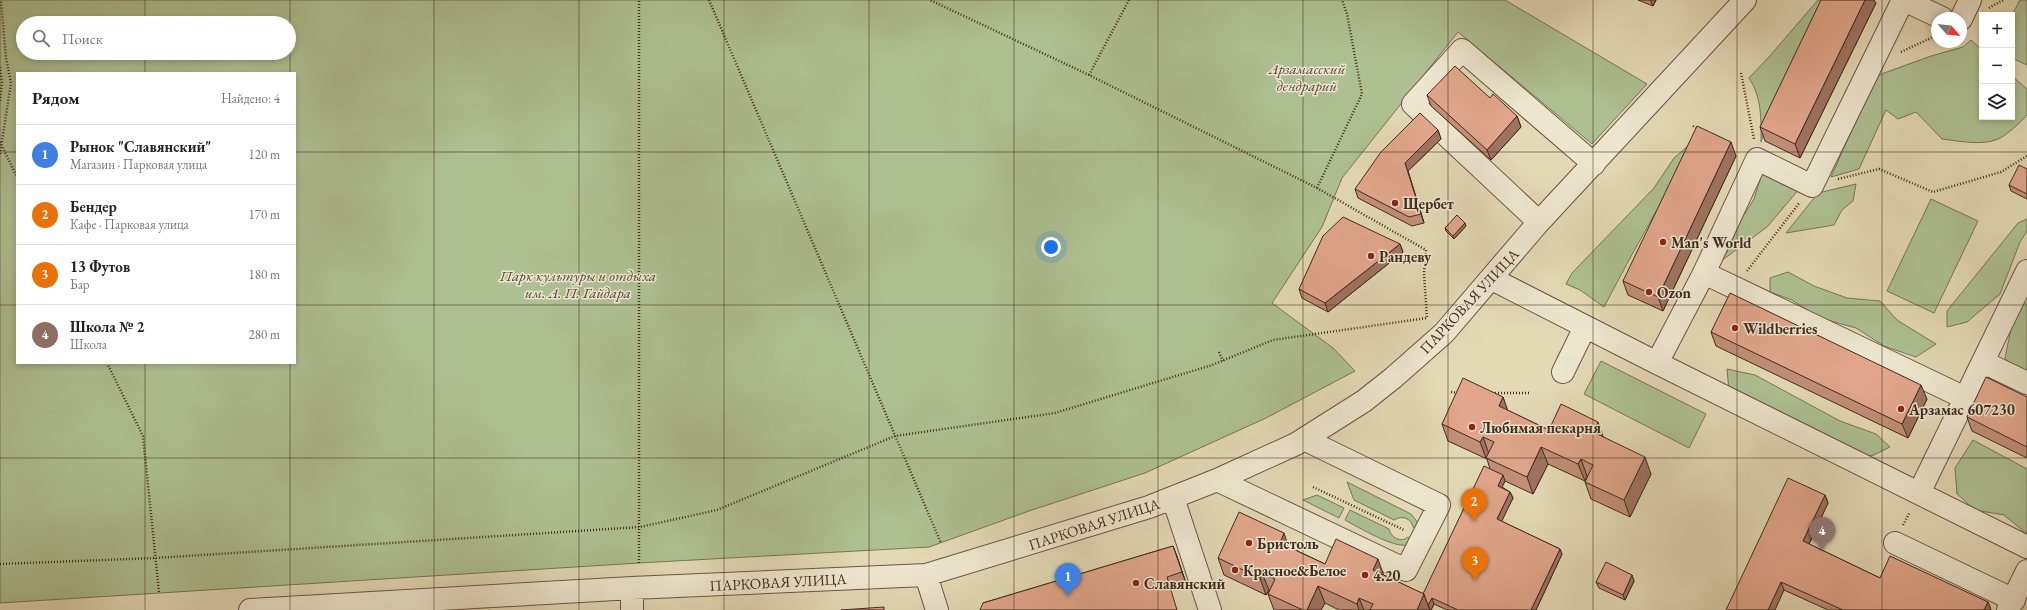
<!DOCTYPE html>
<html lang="ru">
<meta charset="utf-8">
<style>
body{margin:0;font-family:"EB Garamond",serif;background:#f2f2f2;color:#222}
.controls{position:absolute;right:12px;top:12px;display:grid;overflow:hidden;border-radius:0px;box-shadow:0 2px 6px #0003}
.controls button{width:36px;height:36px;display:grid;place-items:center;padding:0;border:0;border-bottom:1px solid #e0e0e0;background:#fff;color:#222;font:20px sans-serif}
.compass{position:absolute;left:1931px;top:12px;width:36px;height:36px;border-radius:50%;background:#fff;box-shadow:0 2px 6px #0003;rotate:117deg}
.you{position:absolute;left:1051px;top:247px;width:14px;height:14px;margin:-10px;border:3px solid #fff;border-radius:50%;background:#1a73e8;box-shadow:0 0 0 6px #1a73e833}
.badge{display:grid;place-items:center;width:26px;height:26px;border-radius:50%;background:#8f2418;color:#fff;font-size:13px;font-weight:700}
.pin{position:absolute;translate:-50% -33px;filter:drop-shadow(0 1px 2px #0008)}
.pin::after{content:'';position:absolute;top:21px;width:14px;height:12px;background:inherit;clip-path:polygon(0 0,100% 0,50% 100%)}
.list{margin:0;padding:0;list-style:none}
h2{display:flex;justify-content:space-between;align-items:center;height:52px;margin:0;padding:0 16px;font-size:17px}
h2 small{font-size:13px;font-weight:400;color:#767676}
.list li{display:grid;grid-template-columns:26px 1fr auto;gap:12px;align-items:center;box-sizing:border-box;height:60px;padding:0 16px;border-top:1px solid #e0e0e0}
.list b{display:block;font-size:15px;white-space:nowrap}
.list p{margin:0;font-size:13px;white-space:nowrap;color:#767676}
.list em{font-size:13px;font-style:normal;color:#767676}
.icon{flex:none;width:22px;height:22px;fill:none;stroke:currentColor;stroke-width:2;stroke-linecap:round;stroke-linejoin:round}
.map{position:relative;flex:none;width:2027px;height:610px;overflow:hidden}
.search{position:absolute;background:#fff;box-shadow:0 2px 6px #0003;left:16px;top:16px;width:280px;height:44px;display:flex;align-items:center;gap:10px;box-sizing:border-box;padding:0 14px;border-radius:22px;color:#767676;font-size:15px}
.panel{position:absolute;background:#fff;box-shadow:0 2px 6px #0003;left:16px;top:72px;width:280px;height:292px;border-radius:0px}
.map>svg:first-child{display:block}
.green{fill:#aec092;stroke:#787658;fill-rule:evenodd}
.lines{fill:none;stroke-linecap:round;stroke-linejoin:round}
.minor-casing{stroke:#6a5644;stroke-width:24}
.path{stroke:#422b1f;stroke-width:2.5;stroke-dasharray:1 2;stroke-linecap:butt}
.minor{stroke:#ede6cf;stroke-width:22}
.wall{fill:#c28f78;stroke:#422b1f}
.shaded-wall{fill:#9e7461;stroke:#422b1f}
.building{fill:#e1a68b;stroke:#422b1f}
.grid{fill:none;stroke:#422b1f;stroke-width:1;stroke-opacity:0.55}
.poi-dot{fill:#8f2418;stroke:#ede6cf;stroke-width:1.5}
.labels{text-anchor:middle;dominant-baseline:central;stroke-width:3;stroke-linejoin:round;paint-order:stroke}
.park-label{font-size:15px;font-style:italic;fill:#584936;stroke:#ede6cf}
.poi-label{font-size:15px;font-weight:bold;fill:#422b1f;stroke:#ede6cf;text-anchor:start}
.street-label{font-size:15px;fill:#422b1f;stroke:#ede6cf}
</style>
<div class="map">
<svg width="2027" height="610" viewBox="0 0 2027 610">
<rect width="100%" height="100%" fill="#e3d9b5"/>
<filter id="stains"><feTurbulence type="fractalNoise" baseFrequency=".005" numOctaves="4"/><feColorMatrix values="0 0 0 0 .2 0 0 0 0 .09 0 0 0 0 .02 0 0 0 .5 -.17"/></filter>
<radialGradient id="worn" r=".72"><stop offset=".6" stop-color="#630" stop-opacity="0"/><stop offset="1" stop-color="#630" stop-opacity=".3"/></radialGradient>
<path class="green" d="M0 0H1505L1647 84 1592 144 1458 32 1342 178 1322 227 1272 303 1333 348 1355 371 1266 418 1145 473 1029 511 929 547 639 563 0 603ZM23 23H289V53H23ZM17 73H295V363H17Z
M1818 0H1828L1769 119 1761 142C1761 118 1762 98 1749 78L1769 57Z
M2020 0H2027V65L2012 58V15Z
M1971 40 1982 50V117H2012V76L2027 89V115C2022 121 2006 136 1998 139 1983 146 1958 141 1942 139L1916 112 1898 119 1886 110 1859 169 1831 177 1876 76 1931 56 1963 47Z
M1695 140C1666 196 1633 250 1604 307L1580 290 1566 284 1572 273 1654 188 1674 158Z
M1763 170 1800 188 1767 227 1717 264 1727 252 1742 218 1754 199Z
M1856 184 1853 201 1842 210 1834 225 1786 233 1818 193Z
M1931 199 1978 221 1934 313 1887 291Z
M2027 219V231L2020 242 2000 294 1967 322 1947 327V311L2018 223Z
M1788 272 1814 286 1847 298 1880 301 1897 320 1936 344 1916 357 1884 346 1856 328 1820 318 1792 300 1770 292V278Z
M2024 302 2027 304V375L2016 371 2005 358 2012 324Z
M1601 361 1706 414 1689 448 1584 394Z
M1727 369 1755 375 1840 421 1876 434 1890 447 1874 455 1861 457 1729 391Z
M1973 440 2027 469V534L2004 515 1975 510 1957 494 1955 468Z
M1347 482 1411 514 1419 524V531L1413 527C1411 518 1402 515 1394 520L1354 500Z
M1317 495 1344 508 1339 518 1303 500Z
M1350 510 1389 529C1391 538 1401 543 1408 537L1415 540C1412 542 1410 545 1407 545 1393 548 1358 527 1345 520Z"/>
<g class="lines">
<g class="minor-casing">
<path id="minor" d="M1904 0 1942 18
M1961 19 1970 0
M1539 222 1413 104 1462 50 1594 164
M1704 273 1965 398
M1492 279 1657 363 2027 547
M1983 362 2027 383
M1657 363 1704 273 1757 159 1812 186 1903 0
M1563 372 1585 327
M1217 480 1406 570 1439 505 1304 439
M1919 493 2027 271
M1173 498 1210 610
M1895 543 2014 600
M926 575 937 610
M632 588V610
M250 610 632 588 926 575 1149 507 1217 480 1296 444 1364 401 1393 378 1444 333 1539 222 1745 0
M2008 610 2027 571"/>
</g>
<path class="path" d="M709 0 941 543
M1989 8 2003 0
M1901 52 1933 37
M0 67 2 82 0 103
M1741 73 1754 139
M1089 75 1129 0
M1693 126 1698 129
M0 142 17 177
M0 154 11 83 6 58 1 0
M1838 179 1879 169 1933 192 2001 172 2027 156
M1317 188 1362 94 1347 14 1342 0
M1747 271 1800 202
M1219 352 1223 361
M107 363 143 436 159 592
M1451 392 1459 393
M1492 393H1530
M1313 487 1404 530
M1903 525 1910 512
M639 563V0
M0 564 155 558 640 527 717 510 895 436 1055 413 1212 365 1273 340 1427 318 1424 274 1426 250 1317 188 1089 75 930 0"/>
<use href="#minor" class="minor"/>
</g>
<path class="wall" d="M1638 0H1656L1653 6Z
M1876 3 1800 158 1765 141 1760 127Z
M1427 95 1490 98 1517 116 1521 127 1491 160 1431 106Z
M1438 130 1441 139 1408 171 1424 223 1412 226 1358 198 1355 189Z
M1736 156 1663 311 1628 295 1623 281Z
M2027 169V199L2011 191 2009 185Z
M1465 223 1466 226 1454 239 1446 231 1445 228Z
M1400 244 1403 252 1328 312 1302 298 1299 289Z
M1711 332 1927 399 1908 438 1716 346Z
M1503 397 1507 410 1549 430 1604 437 1651 474 1630 517 1591 499 1585 482 1588 477 1587 476 1585 481 1548 464 1533 494 1505 481 1502 487 1510 492 1513 498 1501 521 1560 549 1562 554 1536 610H1447L1434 604 1431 610H1339L1325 603 1321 610H1274L1268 594 1270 591 1269 590 1266 595 1224 575 1218 558 1289 547 1325 564 1384 575 1423 594 1490 469 1487 459 1448 441 1442 424Z
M2027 397V458L1972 431 1967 417Z
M1825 495 1828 503 1809 544 1880 578 1988 602 1991 610H1828L1784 590 1726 610Z
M1173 546 1186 583 1170 588 983 603Z
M1632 575 1634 581 1625 600 1599 588 1596 582Z"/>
<path class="shaded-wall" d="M1650 0H1656L1653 6Z
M1865 0H1874L1876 3 1800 158 1795 144Z
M1517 116 1521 127 1491 160 1487 150Z
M1438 130 1441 139 1408 171 1424 223 1405 163Z
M1731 142 1736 156 1663 311 1658 297Z
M1465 223 1466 226 1454 239 1453 236Z
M1400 244 1403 252 1328 312 1325 303Z
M1921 385 1927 399 1908 438 1902 424Z
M1503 397 1509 414 1499 406Z
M1598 422 1604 439 1593 432Z
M1483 437 1489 454 1486 458 1480 442Z
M1541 447 1548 464 1533 494 1527 477Z
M1645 457 1651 474 1630 517 1624 500Z
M1581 459 1587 476 1585 481 1578 464Z
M1503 475 1505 481 1500 491 1498 486Z
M1510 492 1513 498 1500 525 1497 519Z
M1825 495 1828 503 1806 550 1803 541Z
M1284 533 1290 551 1280 543Z
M1173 546 1177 556 1186 583 1182 572Z
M1560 549 1562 554 1536 610H1531Z
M1378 559 1384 576 1373 570Z
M1262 573 1269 590 1266 595 1260 578Z
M1632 575 1634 581 1625 600 1623 595Z
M1781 582 1784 590 1775 610H1768Z
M1318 586 1325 603 1321 610H1307Z
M1424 594 1430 610H1417Z
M1359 598 1364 610H1359L1357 604Z
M1432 598 1434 604 1431 610H1430L1428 605Z
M1988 602 1991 610H1984Z"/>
<path class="building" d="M1821 0H1865L1795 144 1760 127Z
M1455 66 1490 98 1493 94 1517 116 1487 150 1427 95Z
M1420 113 1438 130 1405 163 1421 214 1409 217 1355 189 1381 152Z
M1697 126 1731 142 1658 297 1623 281Z
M2019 165 2027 169V194L2009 185Z
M1457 215 1465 223 1453 236 1445 228Z
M1343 217 1400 244 1325 303 1299 289 1323 236Z
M1730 293 1921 385 1902 424 1711 332Z
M1986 377 2027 397V447L1967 417Z
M1463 378 1503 397 1499 406 1549 430 1561 404 1598 422 1593 432 1645 457 1624 500 1585 482 1593 465 1581 459 1578 464 1541 447 1527 477 1486 458 1494 442 1483 437 1480 442 1442 424Z
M1484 466 1503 475 1498 486 1510 492 1497 519 1560 549 1531 610H1458L1432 598 1428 605 1424 594H1423Z
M1788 478 1825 495 1803 541 1880 578 1890 556 1988 602 1984 610H1843L1781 582 1768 610H1726Z
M1239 512 1284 533 1280 543 1325 564 1336 539 1378 559 1373 570 1424 594 1417 610H1370L1373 604 1359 598 1357 604 1318 586 1307 610H1303L1268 594 1275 579 1262 573 1260 578 1218 558Z
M1173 546 1182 572 1167 577 1177 610H980L983 603Z
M1606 562 1632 575 1623 595 1596 582Z
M884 607V610H841Z"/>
<path class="grid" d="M145 0V23M290 0V73M434 0V610M579 0V610M724 0V610M869 0V610M1014 0V610M1158 0V610M1303 0V610M1448 0V610M1593 0V610M1737 0V610M1882 0V610M145 53V73M0 152H17M295 152H2027M0 305H17M295 305H2027M145 363V610M290 363V610M0 458H2027"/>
<g class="poi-dot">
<circle cx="1395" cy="203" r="4"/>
<circle cx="1663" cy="242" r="4"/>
<circle cx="1371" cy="256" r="4"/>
<circle cx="1649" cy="292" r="4"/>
<circle cx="1735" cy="328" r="4"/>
<circle cx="1901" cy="409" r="4"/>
<circle cx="1472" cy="427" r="4"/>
<circle cx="1249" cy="543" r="4"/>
<circle cx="1235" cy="570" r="4"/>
<circle cx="1365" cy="575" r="4"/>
<circle cx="1136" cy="583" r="4"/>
</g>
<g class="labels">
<g class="park-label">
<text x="1307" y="68">Арзамасский<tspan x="1307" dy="17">дендрарий</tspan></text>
<text x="578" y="275">Парк культуры и отдыха<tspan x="578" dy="17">им. А. П. Гайдара</tspan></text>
</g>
<g class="poi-label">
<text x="1403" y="203">Щербет</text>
<text x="1671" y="242">Man's World</text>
<text x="1379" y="256">Рандеву</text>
<text x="1657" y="292">Ozon</text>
<text x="1743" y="328">Wildberries</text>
<text x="1909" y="409">Арзамас 607230</text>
<text x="1480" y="427">Любимая пекарня</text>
<text x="1257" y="543">Бристоль</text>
<text x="1243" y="570">Красное&amp;Белое</text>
<text x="1373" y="575">4.20</text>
<text x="1144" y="583">Славянский</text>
</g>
<g class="street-label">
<text transform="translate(1469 301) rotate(-47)">ПАРКОВАЯ УЛИЦА</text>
<text transform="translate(1094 524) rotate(-18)">ПАРКОВАЯ УЛИЦА</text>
<text transform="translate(778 582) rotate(-3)">ПАРКОВАЯ УЛИЦА</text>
</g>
</g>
<rect width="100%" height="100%" filter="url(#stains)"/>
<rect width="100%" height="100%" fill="url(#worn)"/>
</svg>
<div class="controls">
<button>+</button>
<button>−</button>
<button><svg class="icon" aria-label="layers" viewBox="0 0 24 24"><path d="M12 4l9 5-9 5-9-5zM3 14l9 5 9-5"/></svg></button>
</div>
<svg class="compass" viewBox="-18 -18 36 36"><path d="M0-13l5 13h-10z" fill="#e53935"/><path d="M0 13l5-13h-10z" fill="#767676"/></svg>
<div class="you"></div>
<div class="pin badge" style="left:1068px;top:596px;background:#3f7fe0">1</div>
<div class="pin badge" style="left:1474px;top:521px;background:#e8710a">2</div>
<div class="pin badge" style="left:1475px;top:580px;background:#e8710a">3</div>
<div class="pin badge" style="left:1822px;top:550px;background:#8d6e63">4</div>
<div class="search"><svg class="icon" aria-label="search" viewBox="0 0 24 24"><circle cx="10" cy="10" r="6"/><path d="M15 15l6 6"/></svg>Поиск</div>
<section class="panel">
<h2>Рядом<small>Найдено: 4</small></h2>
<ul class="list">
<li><span class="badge" style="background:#3f7fe0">1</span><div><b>Рынок &quot;Славянский&quot;</b><p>Магазин · Парковая улица</p></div><em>120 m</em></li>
<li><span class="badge" style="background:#e8710a">2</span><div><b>Бендер</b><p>Кафе · Парковая улица</p></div><em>170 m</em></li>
<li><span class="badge" style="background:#e8710a">3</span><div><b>13 Футов</b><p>Бар</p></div><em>180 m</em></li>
<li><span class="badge" style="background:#8d6e63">4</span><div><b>Школа № 2</b><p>Школа</p></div><em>280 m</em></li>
</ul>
</section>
</div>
